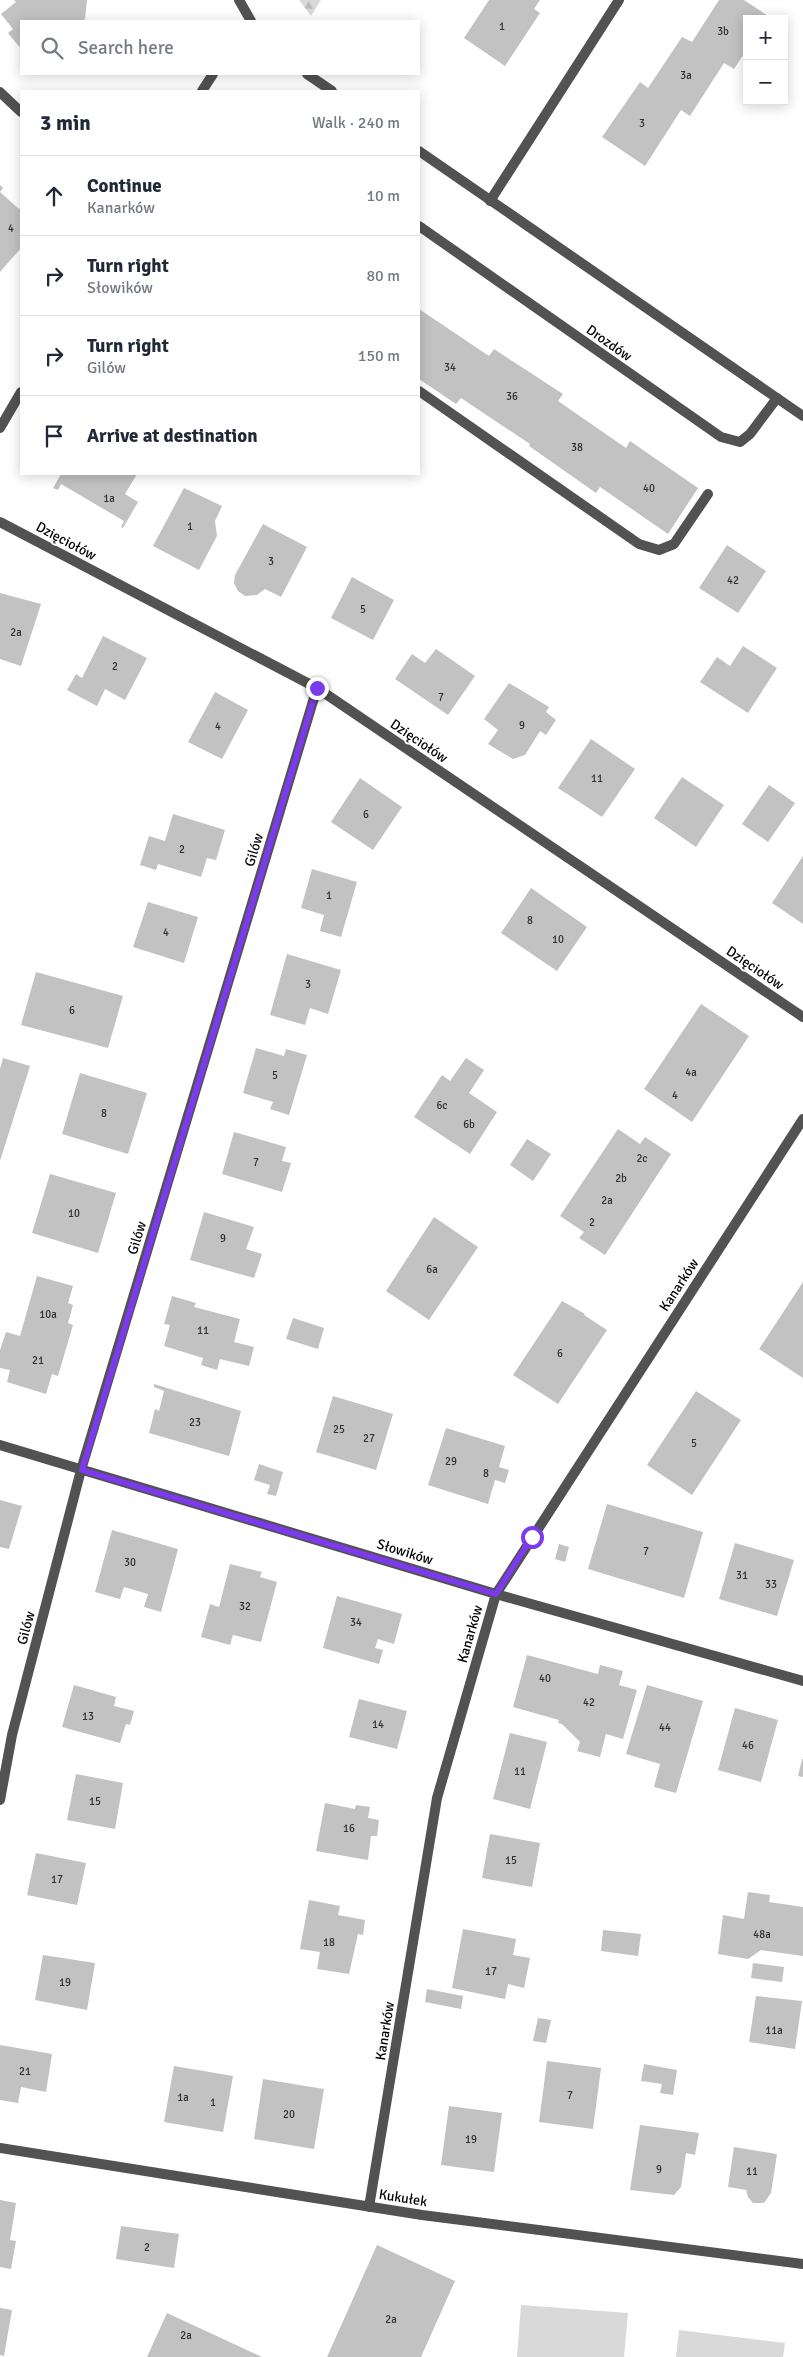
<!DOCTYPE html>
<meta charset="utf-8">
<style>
body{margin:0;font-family:Signika,sans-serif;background:#f6f6f7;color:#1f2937}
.controls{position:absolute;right:15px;top:15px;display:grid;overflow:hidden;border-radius:0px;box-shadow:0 2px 12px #0003}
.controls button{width:45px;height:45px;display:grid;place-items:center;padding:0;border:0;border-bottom:1px solid #e0e1e3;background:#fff;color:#1f2937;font:25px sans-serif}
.stop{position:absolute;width:15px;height:15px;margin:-11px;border:4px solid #7c3aed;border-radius:50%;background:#fff}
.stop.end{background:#7c3aed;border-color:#fff;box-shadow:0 1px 5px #0008}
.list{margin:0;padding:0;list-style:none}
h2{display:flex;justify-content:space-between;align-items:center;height:65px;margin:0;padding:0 20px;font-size:21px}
h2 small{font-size:16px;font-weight:400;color:#747a83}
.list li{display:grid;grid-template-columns:32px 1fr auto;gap:15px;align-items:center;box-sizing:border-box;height:80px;padding:0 20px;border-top:1px solid #e0e1e3}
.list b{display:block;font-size:19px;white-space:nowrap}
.list p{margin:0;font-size:16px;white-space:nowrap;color:#747a83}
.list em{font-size:16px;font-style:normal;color:#747a83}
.icon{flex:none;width:28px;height:28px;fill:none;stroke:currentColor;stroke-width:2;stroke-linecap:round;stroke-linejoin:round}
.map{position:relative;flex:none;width:803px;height:2357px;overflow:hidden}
.search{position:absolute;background:#fff;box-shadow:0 2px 12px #0003;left:20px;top:20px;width:400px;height:55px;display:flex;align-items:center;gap:12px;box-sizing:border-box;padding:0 18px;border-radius:0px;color:#747a83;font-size:19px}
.panel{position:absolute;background:#fff;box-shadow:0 2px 12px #0003;left:20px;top:90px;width:400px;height:385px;border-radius:0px}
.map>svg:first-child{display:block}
.grass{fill:#d9d9d9}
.forest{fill:url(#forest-firs)}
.building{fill:#c2c2c2}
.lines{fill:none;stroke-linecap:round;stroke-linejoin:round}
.service{stroke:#525252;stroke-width:10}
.minor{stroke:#525252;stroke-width:10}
.route{stroke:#7c3aed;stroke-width:6}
.labels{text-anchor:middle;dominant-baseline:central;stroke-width:4;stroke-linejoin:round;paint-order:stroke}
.number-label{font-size:11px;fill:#303030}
.street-label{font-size:14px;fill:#000;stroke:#fff}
</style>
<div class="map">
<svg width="803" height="2357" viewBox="0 0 803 2357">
<defs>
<pattern id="forest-firs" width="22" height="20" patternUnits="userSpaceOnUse" patternTransform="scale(1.25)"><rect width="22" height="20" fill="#d9d9d9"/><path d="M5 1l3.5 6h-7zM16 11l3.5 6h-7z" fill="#b8b8b8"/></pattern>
</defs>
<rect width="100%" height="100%" fill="#fff"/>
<path class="grass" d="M521 2305 628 2313 624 2357H517Z
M679 2330 785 2343 783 2357H676Z"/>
<path class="forest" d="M299 0H321L311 16Z"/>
<path class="building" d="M14 0H87L85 19 83 21H21V49L8 33 13 29 1 14 16 2Z
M489 0H540L534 9 540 13 505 66 464 38Z
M719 0H744L768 16 767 19H747V49L734 69 724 63 690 116 681 110 645 166 602 137 640 82 648 88 682 37 692 42Z
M0 185 3 188 0 192 19 209 21 206V248L0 272Z
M419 309 489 356 494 349 563 394 558 401 626 448 630 441 698 488 668 534 600 487 596 493 529 446 530 444 461 398 456 404 419 379Z
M61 474H137L125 494 138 502 123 528 121 527 124 521 61 484 58 490 53 488Z
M184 488 222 506 215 521 217 536 199 570 153 546Z
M263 524 307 547 281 597 265 589 257 595 245 596 238 591 234 583 235 575Z
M727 545 766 571 738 613 699 588Z
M352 577 394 600 373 640 331 618Z
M0 593 41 604 21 666 0 659Z
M103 636 147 658 125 700 105 689 97 706 67 690 76 674 82 678Z
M743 646 777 668 748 713 700 682 717 657 730 666Z
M436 649 475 676 448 715 395 679 412 654 425 663Z
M509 683 549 707 546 712 556 720 546 735 540 731 525 755 513 759 488 744 498 730 484 719Z
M215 692 248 710 222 759 188 742Z
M591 739 635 769 602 817 558 788Z
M682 777 724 805 696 847 654 818Z
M360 778 402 807 373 850 331 822Z
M769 785 795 803 768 842 742 824Z
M173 814 225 830 216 860 207 858 201 877 158 864 156 870 140 865 149 836 165 841Z
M803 856V924L772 903Z
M312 869 357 882 341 937 320 931 324 915 301 908Z
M531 888 587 927 557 971 501 933Z
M148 902 198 917 184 963 133 947Z
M287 954 341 970 328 1014 310 1008 305 1025 270 1015Z
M36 972 123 996 108 1048 21 1025Z
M701 1004 749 1036 692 1122 644 1089Z
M256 1048 284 1056 286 1049 307 1055 289 1115 270 1109 273 1102 243 1093Z
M3 1058 30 1066 0 1161V1069Z
M466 1058 484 1070 469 1093 497 1112 470 1154 414 1117 442 1075 450 1081Z
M80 1073 147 1093 128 1154 62 1134Z
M618 1129 640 1144 645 1137 671 1154 605 1255 579 1238 584 1232 560 1216Z
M234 1132 286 1147 282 1161 291 1163 282 1192 222 1174Z
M527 1139 551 1154 533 1181 510 1165Z
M50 1174 116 1193 98 1253 32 1233Z
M204 1212 254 1227 246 1249 262 1254 254 1278 190 1260Z
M434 1217 478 1247 429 1320 386 1291Z
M37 1276 73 1286 68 1303 73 1305 68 1323 73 1325 58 1376 52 1374 46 1394 7 1382 10 1370 0 1368V1350L6 1332 20 1336Z
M803 1282V1378L759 1349Z
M172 1296 196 1303 194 1307 240 1319 234 1342 254 1347 249 1366 220 1359 217 1370 201 1365 203 1358 164 1346 170 1325 164 1324Z
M562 1301 585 1314 584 1315 607 1330 558 1404 513 1375Z
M293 1318 324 1328 318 1349 286 1339Z
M154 1384 241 1411 229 1456 149 1433 155 1409 159 1411 164 1391 154 1387Z
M696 1391 741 1420 692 1495 647 1465Z
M333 1396 393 1414 376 1470 316 1452Z
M446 1428 505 1446 499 1467 509 1470 505 1483 495 1480 488 1504 428 1485Z
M259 1464 283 1472 276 1496 267 1494 270 1485 254 1480Z
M0 1500 22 1506 9 1549 0 1547Z
M607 1504 703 1532 684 1598 588 1569Z
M112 1530 178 1549 161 1612 144 1607 148 1594 124 1587 120 1599 95 1592Z
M735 1543 794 1560 777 1616 719 1599Z
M559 1544 569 1547 565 1562 555 1559Z
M230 1564 262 1572 260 1577 277 1582 261 1642 233 1635 230 1645 201 1637 210 1604 219 1607Z
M337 1596 402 1614 394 1644 378 1639 375 1648 383 1650 379 1664 323 1648Z
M527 1655 598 1674 600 1665 623 1671 619 1685 637 1690 623 1739 606 1734 600 1757 577 1751 580 1742 562 1724 558 1723 559 1720 513 1707Z
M74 1685 116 1697 114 1706 134 1711 130 1725 126 1724 120 1743 62 1727Z
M647 1685 703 1701 676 1793 654 1787 660 1764 626 1754Z
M359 1699 407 1711 397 1749 349 1737Z
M735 1708 778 1720 761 1782 718 1770Z
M510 1733 547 1742 530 1809 493 1799Z
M802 1759H803V1777L798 1776Z
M76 1774 123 1783 115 1829 67 1820Z
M325 1803 355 1809 356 1805 370 1807 368 1818 379 1820 377 1836H371L368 1860 316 1851Z
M490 1834 540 1843 532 1887 482 1878Z
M36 1853 86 1863 77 1905 27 1895Z
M748 1892 770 1895 769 1902 803 1907V1956L761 1950 748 1959 718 1954 723 1915 744 1919Z
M309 1900 340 1906 338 1915 365 1920 363 1935 358 1934 349 1974 317 1969 320 1952 300 1949Z
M463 1929 516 1939 513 1955 530 1958 524 1988 508 1984 505 1999 452 1988Z
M603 1930 641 1934 638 1956 601 1951Z
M43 1955 95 1963 87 2010 35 2000Z
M753 1963 784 1967 782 1982 751 1978Z
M427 1989 463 1996 461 2009 425 2002Z
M756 1996 802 2001 795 2049 749 2042Z
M538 2018 551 2020 546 2043 533 2041Z
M0 2045 52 2054 46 2092 21 2087 18 2103 0 2100Z
M547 2061 601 2068 593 2129 539 2122Z
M644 2064 677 2070 673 2095 660 2093 662 2084 641 2081Z
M174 2066 233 2076 223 2132 164 2122Z
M263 2079 324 2089 314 2149 254 2139Z
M449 2106 502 2113 494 2172 441 2165Z
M640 2125 699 2133 695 2155 686 2153 681 2187 674 2195 630 2190Z
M734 2147 777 2154 771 2193 764 2203H753L748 2197 746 2190 728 2187Z
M0 2200 16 2203 10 2240 16 2241 11 2269 0 2267Z
M121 2226 179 2234 174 2268 116 2259Z
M377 2245 455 2281 421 2357H327Z
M0 2308 12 2310 4 2356 0 2355Z
M167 2313 262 2357H147Z"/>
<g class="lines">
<path class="service" d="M490 201 619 0
M419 226 721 437 740 442 750 434 777 398
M419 391 639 544 659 550 674 544 708 494"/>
<path class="minor" d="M239 0 251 21
M307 74 332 91
M202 91 213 74
M0 92 21 112
M419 151 803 416
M0 428 21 392
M0 522 317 688 803 1017
M0 1445 496 1594 803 1681
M0 1800 12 1735 81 1470 317 688
M0 2148 422 2215 803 2264
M369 2207 437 1798 496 1594 803 1119"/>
</g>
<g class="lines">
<path class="route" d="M317 688 82 1470 496 1594 532 1537"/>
</g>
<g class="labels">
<g class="number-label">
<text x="502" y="26">1</text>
<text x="723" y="31">3b</text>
<text x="686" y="75">3a</text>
<text x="642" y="123">3</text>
<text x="11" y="228">4</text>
<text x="450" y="367">34</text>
<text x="512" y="396">36</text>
<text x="577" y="447">38</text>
<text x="649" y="488">40</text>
<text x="109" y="498">1a</text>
<text x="190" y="526">1</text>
<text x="271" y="561">3</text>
<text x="733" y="580">42</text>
<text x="363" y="609">5</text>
<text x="16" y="632">2a</text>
<text x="115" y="666">2</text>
<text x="441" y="697">7</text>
<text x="522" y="725">9</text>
<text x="218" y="726">4</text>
<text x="597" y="778">11</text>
<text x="366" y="814">6</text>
<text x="182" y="849">2</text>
<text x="329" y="895">1</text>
<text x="530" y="920">8</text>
<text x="166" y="932">4</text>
<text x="558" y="939">10</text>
<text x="308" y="984">3</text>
<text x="72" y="1010">6</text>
<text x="691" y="1072">4a</text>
<text x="275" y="1075">5</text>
<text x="675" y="1095">4</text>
<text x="442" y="1105">6c</text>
<text x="104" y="1113">8</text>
<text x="469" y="1124">6b</text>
<text x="642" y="1158">2c</text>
<text x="256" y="1162">7</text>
<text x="621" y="1178">2b</text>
<text x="607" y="1200">2a</text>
<text x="74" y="1213">10</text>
<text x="592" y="1222">2</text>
<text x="223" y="1238">9</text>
<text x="432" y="1269">6a</text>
<text x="48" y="1314">10a</text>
<text x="203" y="1330">11</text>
<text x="560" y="1353">6</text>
<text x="38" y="1360">21</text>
<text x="195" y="1422">23</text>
<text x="339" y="1429">25</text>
<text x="369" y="1438">27</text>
<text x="694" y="1443">5</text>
<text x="451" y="1461">29</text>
<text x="486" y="1473">8</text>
<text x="646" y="1551">7</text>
<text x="130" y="1562">30</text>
<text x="742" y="1575">31</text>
<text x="771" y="1584">33</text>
<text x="245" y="1606">32</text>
<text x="356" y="1622">34</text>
<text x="545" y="1678">40</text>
<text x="589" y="1702">42</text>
<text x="88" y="1716">13</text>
<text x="378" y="1724">14</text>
<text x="665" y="1727">44</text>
<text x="748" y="1745">46</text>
<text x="520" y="1771">11</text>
<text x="95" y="1801">15</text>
<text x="349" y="1828">16</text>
<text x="511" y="1860">15</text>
<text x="57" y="1879">17</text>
<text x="762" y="1934">48a</text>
<text x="329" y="1942">18</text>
<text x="491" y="1971">17</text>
<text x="65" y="1982">19</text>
<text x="774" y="2030">11a</text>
<text x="25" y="2071">21</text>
<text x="570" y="2095">7</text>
<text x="183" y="2097">1a</text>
<text x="213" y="2102">1</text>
<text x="289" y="2114">20</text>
<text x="471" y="2139">19</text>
<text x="659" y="2169">9</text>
<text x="752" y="2171">11</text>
<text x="147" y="2247">2</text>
<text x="391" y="2319">2a</text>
<text x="186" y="2335">2a</text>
</g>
<g class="street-label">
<text transform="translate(609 343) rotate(35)">Drozdów</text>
<text transform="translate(66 541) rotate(28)">Dzięciołów</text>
<text transform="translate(419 741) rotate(34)">Dzięciołów</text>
<text transform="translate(254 850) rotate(-73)">Gilów</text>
<text transform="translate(755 968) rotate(34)">Dzięciołów</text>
<text transform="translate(137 1238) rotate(-73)">Gilów</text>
<text transform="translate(679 1285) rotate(-57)">Kanarków</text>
<text transform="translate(405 1552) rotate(17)">Słowików</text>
<text transform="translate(26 1628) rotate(-75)">Gilów</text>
<text transform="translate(470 1634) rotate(-74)">Kanarków</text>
<text transform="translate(385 2031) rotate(-81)">Kanarków</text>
<text transform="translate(403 2198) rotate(9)">Kukułek</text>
</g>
</g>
</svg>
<div class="controls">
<button>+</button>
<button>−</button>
</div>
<div class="stop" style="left:532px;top:1537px"></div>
<div class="stop end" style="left:317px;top:688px"></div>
<div class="search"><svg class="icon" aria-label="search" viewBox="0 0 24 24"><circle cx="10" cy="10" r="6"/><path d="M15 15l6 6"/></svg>Search here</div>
<section class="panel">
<h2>3 min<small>Walk · 240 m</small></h2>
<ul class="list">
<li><svg class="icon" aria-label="ahead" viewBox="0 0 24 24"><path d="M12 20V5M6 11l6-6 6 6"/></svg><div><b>Continue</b><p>Kanarków</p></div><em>10 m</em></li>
<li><svg class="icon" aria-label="right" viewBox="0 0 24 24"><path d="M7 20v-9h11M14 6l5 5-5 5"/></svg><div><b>Turn right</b><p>Słowików</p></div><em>80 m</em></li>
<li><svg class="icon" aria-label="right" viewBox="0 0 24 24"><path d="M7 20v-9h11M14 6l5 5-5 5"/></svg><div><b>Turn right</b><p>Gilów</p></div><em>150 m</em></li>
<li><svg class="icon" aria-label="arrive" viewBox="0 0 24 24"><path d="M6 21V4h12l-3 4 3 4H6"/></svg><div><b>Arrive at destination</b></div></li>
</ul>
</section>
</div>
